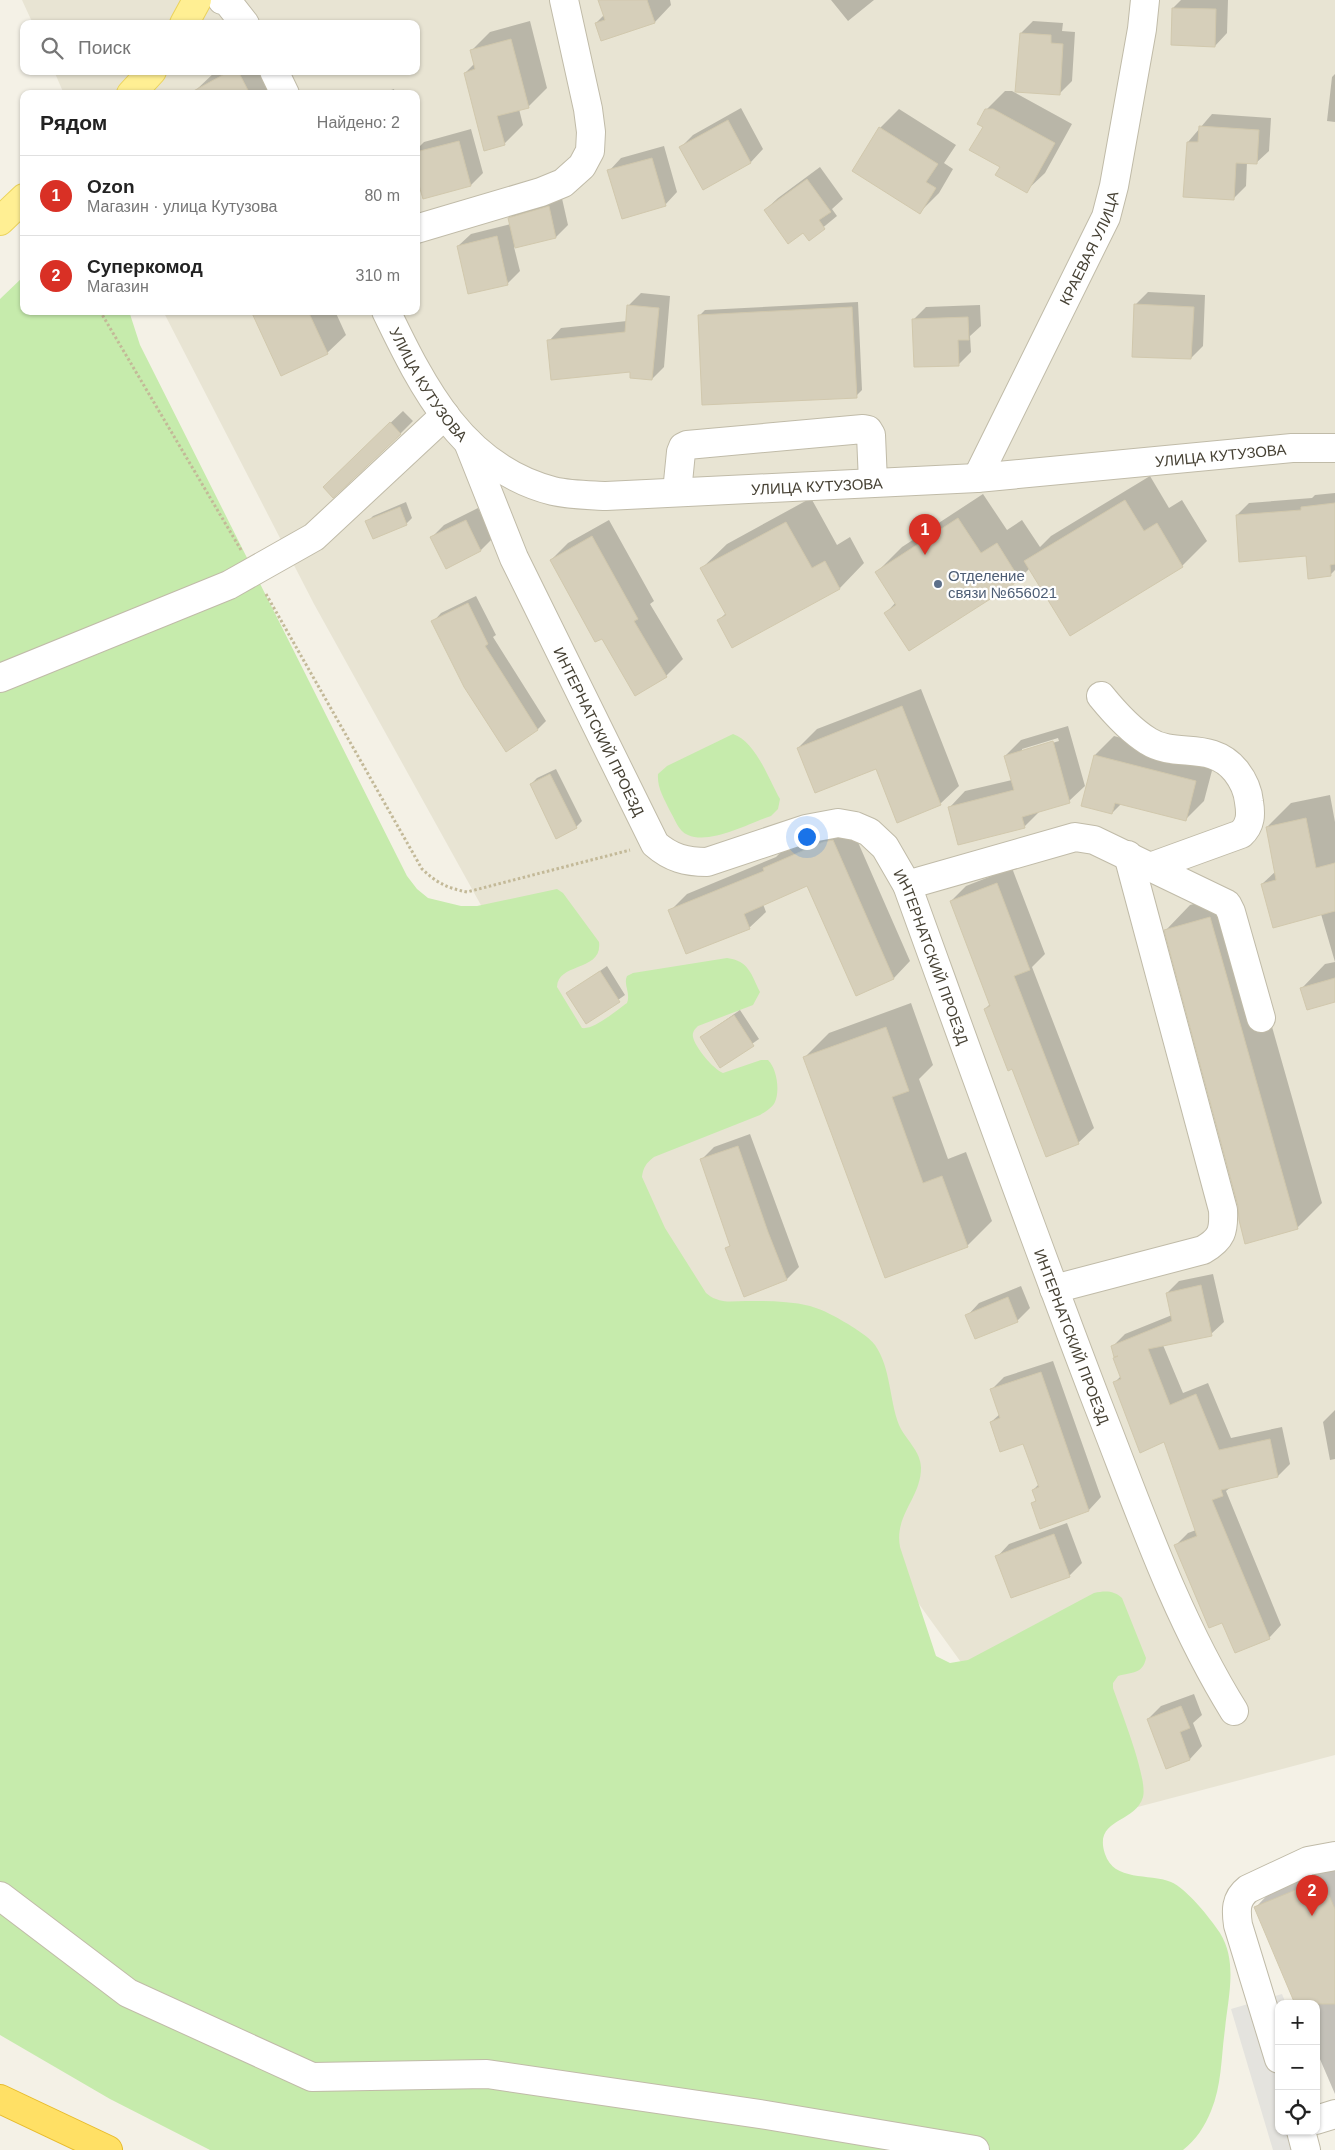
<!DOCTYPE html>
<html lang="ru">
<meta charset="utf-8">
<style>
body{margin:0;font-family:Helvetica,sans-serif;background:#f6f6f6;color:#222}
.controls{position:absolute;right:15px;bottom:15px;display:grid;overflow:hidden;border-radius:10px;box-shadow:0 1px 4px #0004}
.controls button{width:45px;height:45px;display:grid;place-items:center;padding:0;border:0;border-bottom:1px solid #e0e0e0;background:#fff;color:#222;font:25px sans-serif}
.you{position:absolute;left:806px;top:836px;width:18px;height:18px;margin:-12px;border:4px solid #fff;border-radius:50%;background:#1a73e8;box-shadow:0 0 0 8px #1a73e833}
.badge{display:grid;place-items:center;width:32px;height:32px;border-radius:50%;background:#d93025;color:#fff;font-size:16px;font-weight:700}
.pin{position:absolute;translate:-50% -41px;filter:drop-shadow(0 1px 2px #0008)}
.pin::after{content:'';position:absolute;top:26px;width:18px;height:15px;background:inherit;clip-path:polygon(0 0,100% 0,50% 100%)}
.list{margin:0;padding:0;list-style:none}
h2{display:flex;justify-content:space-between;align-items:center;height:65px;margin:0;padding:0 20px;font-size:21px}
h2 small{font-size:16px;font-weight:400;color:#767676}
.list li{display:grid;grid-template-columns:32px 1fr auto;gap:15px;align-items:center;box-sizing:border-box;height:80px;padding:0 20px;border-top:1px solid #e0e0e0}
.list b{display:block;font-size:19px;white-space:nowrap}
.list p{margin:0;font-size:16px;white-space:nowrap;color:#767676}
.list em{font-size:16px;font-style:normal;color:#767676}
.icon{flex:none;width:28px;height:28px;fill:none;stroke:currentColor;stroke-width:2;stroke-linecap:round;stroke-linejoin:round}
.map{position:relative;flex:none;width:1335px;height:2150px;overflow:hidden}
.search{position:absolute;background:#fff;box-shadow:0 1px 4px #0004;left:20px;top:20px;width:400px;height:55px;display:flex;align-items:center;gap:12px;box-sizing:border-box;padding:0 18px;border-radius:10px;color:#767676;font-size:19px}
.panel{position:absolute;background:#fff;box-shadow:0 1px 4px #0004;left:20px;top:90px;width:400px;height:225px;border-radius:10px}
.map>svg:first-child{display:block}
.residential{fill:#e8e4d3}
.green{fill:#c6ebac}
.parking{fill:#e4e3de}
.shadow{fill:#0003;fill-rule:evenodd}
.building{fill:#d6cfba;stroke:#d1c8ad}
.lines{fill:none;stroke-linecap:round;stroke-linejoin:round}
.minor-casing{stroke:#c0bba8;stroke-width:30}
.major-casing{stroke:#ebd35c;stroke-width:30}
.highway-casing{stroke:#e7bb2c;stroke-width:30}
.path{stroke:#c3b998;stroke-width:3;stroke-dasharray:2.5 2.5;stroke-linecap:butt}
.minor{stroke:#fff;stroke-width:28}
.major{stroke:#ffef93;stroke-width:28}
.highway{stroke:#ffe065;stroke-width:28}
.service-dot{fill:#5c6f8a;stroke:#fff;stroke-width:2}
.labels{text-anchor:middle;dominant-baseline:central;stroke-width:4.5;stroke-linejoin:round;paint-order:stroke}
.street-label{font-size:15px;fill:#474235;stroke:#fff}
.service-label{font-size:15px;fill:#4e5e75;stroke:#fff;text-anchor:start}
</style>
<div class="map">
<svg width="1335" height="2150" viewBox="0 0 1335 2150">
<rect width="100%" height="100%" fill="#f4f1e6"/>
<path class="residential" d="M22 0H1335V1755L1077 1823 701 1302 314 604 163 311H416V94H64L54 71H416V24H33Z"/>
<path class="green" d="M24 276V311H129L140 345 407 876 417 889 428 898 461 906H477L557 889 563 893 599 942C603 972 558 962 557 987L582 1028C594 1030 617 1010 627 1003 631 993 623 985 627 976L633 973 727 958C749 961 751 974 760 992L753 1005 698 1026C695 1029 692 1032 693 1037 695 1047 713 1069 723 1073L761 1060H768C777 1069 780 1090 775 1102 772 1108 765 1112 760 1115L654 1157C646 1163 643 1168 642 1177L665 1228 706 1293C709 1295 712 1298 716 1299 725 1303 736 1301 746 1301 767 1301 789 1301 810 1306 824 1310 836 1317 848 1324 857 1330 868 1336 875 1345 891 1368 889 1399 899 1425 905 1439 921 1451 921 1468 921 1498 894 1515 900 1547L936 1656 950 1663 968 1660 1094 1593C1105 1591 1113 1590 1122 1598L1146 1658C1143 1674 1132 1672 1118 1676L1113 1683V1688C1120 1709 1148 1778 1143 1797 1135 1824 1093 1818 1105 1854 1114 1882 1149 1873 1171 1882 1187 1889 1210 1918 1220 1933 1238 1962 1228 1998 1225 2029 1221 2057 1222 2085 1211 2111 1205 2126 1196 2140 1183 2150H210L110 2099 0 2035V299Z
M733 734C756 742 768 778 780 799L778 809 771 816C750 823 710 845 688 835 678 831 675 819 670 811 664 798 657 788 658 774L667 766Z"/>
<path class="parking" d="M1282 1994 1286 2004H1279V2131H1301L1307 2150H1273L1231 2009Z"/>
<path class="shadow" d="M599 0H670L671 5 655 22 596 23 604 15Z
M831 0H874L848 21Z
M1181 0H1228L1227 33 1215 46 1173 8Z
M530 21 547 88 528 107 519 109 523 125 504 144 465 73 475 63 472 50 490 32Z
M1033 21 1063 23 1062 31 1075 32 1072 81 1059 94 1021 33Z
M216 71H266L278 94H196L195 91Z
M1335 74V122L1327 121 1332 77Z
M394 89 395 94H380Z
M1005 91H1012L1072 124 1045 173 1026 191 1001 166 984 127 986 110Z
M741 108 763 149 751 162 703 188 681 147 693 135Z
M899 109 956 145 944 163 953 169 939 193 920 212 880 128Z
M1212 114 1271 118 1269 151 1256 163 1247 162 1246 186 1233 199 1188 142Z
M471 129 483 173 471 185 416 170V150L424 142Z
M664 146 677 192 665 205 609 171 621 158Z
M820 167 843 199 832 209 837 216 809 239 804 231 765 210 778 198Z
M561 194 568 225 556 237 514 247 520 271 507 284 458 246 471 234 511 224 510 218 522 206Z
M1148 292 1205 295 1203 346 1191 358 1135 305Z
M641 293 670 296 664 367 652 379 549 341 561 328 627 321 628 306Z
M858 302 862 390 856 396 699 316 705 310Z
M980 305 981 326 970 336 971 352 959 364 914 319 926 307Z
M255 311H335L346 335 327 353Z
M403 411 413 421 400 434 337 474Z
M1150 476 1169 508 1182 500 1207 541 1182 566 1030 568 1019 579 910 650 886 613 896 602 877 572 902 547 983 494 1007 530 1022 520 1040 547 1051 536Z
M1335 493V570L1330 575 1307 555 1237 515 1249 503 1312 498 1315 495Z
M811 498 837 545 850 537 864 563 840 588 733 646 719 620 726 613 702 568 727 544Z
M406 502 412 518 406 524 367 522 373 516Z
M478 508 493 538 481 550 431 538 444 525Z
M609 520 654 601 650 604 683 659 666 676 602 637 551 560 568 543Z
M476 596 496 635 493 637 546 721 538 729 506 751 433 622 441 613Z
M921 689 959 786 940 804 876 768 798 748 817 729Z
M1068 726 1085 786 1069 801 1040 811 1024 827 950 807 965 791 1012 780 1005 756 1021 740ZM1058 738 1059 741 1022 752V749Z
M1114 736 1214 763 1204 801 1185 820 1122 803 1112 813 1082 805 1095 755Z
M556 769 582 821 576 827 531 784 537 778Z
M1330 795 1335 822V1001L1302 988 1325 964 1335 962 1321 914 1262 884 1276 871 1267 827 1291 803Z
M850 824 910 961 894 978 856 994 808 884 763 904 766 912 749 928 670 911 687 894 776 857 781 852 841 825Z
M1012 868 1045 954 1032 967 1094 1128 1078 1143 1013 1068 985 1009 990 1004 951 901 966 886Z
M1234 893 1322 1203 1297 1228 1239 1206 1166 930 1190 905Z
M607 966 625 995 586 1023 567 994Z
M911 1003 933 1065 919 1079 948 1159 966 1152 992 1221 967 1246 804 1058 829 1033Z
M740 1010 759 1039 720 1066 701 1037Z
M750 1134 799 1267 787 1279 727 1249 731 1244 702 1159 714 1147Z
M1213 1274 1224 1322 1211 1334 1163 1345 1183 1393 1208 1383 1231 1438 1282 1427 1290 1464 1278 1476 1231 1487 1226 1491 1281 1625 1269 1638 1223 1621 1176 1545 1188 1533 1196 1530 1165 1441 1115 1382 1121 1376 1114 1358 1117 1355 1112 1347 1125 1334 1172 1315 1167 1293 1179 1281Z
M1021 1286 1030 1308 1017 1321 967 1316 979 1303Z
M1053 1361 1101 1497 1089 1510 1041 1527 1032 1504 1037 1499 1033 1490 1039 1484 1024 1442 991 1422 1000 1414 991 1390 1004 1377Z
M1335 1410V1459L1330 1460 1323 1422Z
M1067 1523 1082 1563 1069 1576 997 1557 1009 1544Z
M1194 1694 1202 1715 1193 1723 1202 1746 1190 1759 1166 1767 1148 1719 1161 1706Z
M1335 1860V2094L1316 2050V2004L1256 1907 1280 1882Z"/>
<path class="building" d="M598 0H647L655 23 601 41 595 23 605 20Z
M1172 8 1216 9 1215 47 1171 45Z
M1020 33 1051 35V43L1063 44 1060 95 1015 92Z
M511 39 529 108 497 116 505 145 484 151 464 73 475 69 470 50Z
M230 71H238L250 94H188Z
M985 109H993L1055 143 1027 193 995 175 1000 167 969 150 983 127 977 124Z
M728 120 751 163 703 190 679 147Z
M1199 126 1259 130 1257 164 1236 163 1234 200 1183 197 1187 142H1198Z
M879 127 938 164 926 182 936 188 920 214 852 171Z
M459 141 471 186 423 199 416 175V152Z
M652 158 666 206 622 219 607 170Z
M807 179 831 212 819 220 825 229 809 241 803 233 788 244 764 210Z
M549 206 556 238 515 248 508 218Z
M497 236 508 285 468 294 457 246Z
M1134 304 1194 307 1191 359 1132 357Z
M627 305 659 308 652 380 630 378V372L551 380 547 340 625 332Z
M852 307 857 398 702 405 698 315Z
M251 311H308L328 354 281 376Z
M968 317 969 340H958L959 366 914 367 912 319Z
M390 422 401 434 333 498 323 487Z
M1125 500 1144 531 1157 523 1183 567 1070 636 1024 561Z
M1335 503V564L1330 565 1331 576 1308 579 1306 556 1239 562 1236 515 1301 510V507Z
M400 507 407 525 373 539 365 521Z
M958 518 981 553 997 543 1020 580 909 651 884 613 896 605 875 572Z
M466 520 481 551 446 569 430 537Z
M786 522 812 568 825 561 840 589 732 648 717 620 726 615 700 568Z
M592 536 638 619 634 621 667 677 635 696 602 639 595 642 550 560Z
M468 603 488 644 485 646 538 730 506 752 464 687 431 621Z
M902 706 941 805 897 823 876 769 815 793 797 748Z
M1053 741 1070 803 1022 817 1025 828 958 845 948 807 1014 790 1004 756Z
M1094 755 1196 781 1186 821 1115 803 1112 814 1081 806Z
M550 774 577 828 556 839 530 784Z
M1306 818 1316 868 1335 863V911L1273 928 1261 884 1276 880 1266 827Z
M833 840 894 979 856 996 807 886 744 914 750 929 686 954 668 910 764 871 763 868 823 842Z
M997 883 1030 970 1014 976 1079 1144 1046 1157 1012 1069 1008 1071 984 1009 990 1006 950 901Z
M1210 917 1298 1229 1245 1244 1239 1220 1238 1206 1164 930Z
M600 971 620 1002 586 1024 566 993Z
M1335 978V1002L1307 1010 1300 988Z
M734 1015 754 1046 720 1068 700 1037Z
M886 1027 909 1091 892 1097 923 1183 942 1176 968 1247 885 1278 803 1057Z
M738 1146 768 1232 787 1280 744 1297 725 1248 730 1246 700 1159Z
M1201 1285 1212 1336 1148 1349 1170 1405 1196 1394 1219 1450 1270 1439 1278 1477 1221 1490 1223 1496 1212 1500 1270 1639 1235 1653 1222 1623 1209 1628 1174 1545 1197 1536 1164 1442 1140 1453 1113 1382 1121 1379 1113 1358 1118 1356 1114 1357 1111 1346 1172 1321 1166 1293Z
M1008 1297 1018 1322 975 1339 965 1315Z
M1041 1372 1089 1511 1040 1529 1031 1503 1036 1501 1032 1490 1039 1487 1023 1444 1000 1452 990 1422 1000 1418 990 1389Z
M1054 1534 1070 1577 1011 1598 995 1556Z
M1181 1706 1190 1728 1180 1732 1190 1760 1166 1769 1147 1719Z
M1322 1879 1335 1909V2004H1295L1254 1907Z"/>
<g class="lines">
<g class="minor-casing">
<g id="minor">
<path d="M222 0 227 1 245 24"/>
<path d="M274 71 285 94"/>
<path d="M416 229 541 192 563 183 582 166 590 151 591 132 588 109 564 0"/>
<path id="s1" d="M386 311C423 388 463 468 553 491 570 495 589 495 606 496L977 478 1292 448H1335"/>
<path id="s2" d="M468 442 514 558 655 844C671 858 686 862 707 862L806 829 838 823 855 826 869 832 885 847 907 885C970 1059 1032 1233 1098 1405 1139 1509 1175 1616 1234 1711"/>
<path id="s3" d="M977 478 1106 217 1114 186 1142 29 1145 0"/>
<path d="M677 492 681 452 683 447 687 445 863 429 868 430 871 435 873 482"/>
<path d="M0 678 229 585 314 537 445 415"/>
<path d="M1101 696C1114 712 1130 730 1148 741 1176 759 1211 740 1236 771 1243 780 1248 791 1249 802 1251 814 1251 825 1241 834L1150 867"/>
<path d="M907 885 1075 837 1094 840 1227 904 1231 912 1261 1018"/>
<path d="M1054 1289 1203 1250C1222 1239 1224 1231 1223 1210L1128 855"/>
<path d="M0 1896 128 1993 312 2077 487 2074 766 2115 975 2150"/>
<path d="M1279 2059 1238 1925C1236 1911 1235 1899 1248 1889L1308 1861 1335 1856"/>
<path d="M1316 2120 1335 2114"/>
<path d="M1301 2131 1306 2150"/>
</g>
</g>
<g class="major-casing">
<path id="major" d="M184 24 197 0
M131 94 152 71
M0 221 24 198"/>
</g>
<g class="highway-casing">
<path id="highway" d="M0 2099 108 2150"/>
</g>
<path class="path" d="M100 311 241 550
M266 594 422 869C437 883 447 888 467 892L630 850"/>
<use href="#minor" class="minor"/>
<use href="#major" class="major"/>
<use href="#highway" class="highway"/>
</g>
<circle class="service-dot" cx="938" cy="584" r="5"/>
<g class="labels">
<g class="street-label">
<text stroke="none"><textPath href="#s3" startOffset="256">КРАЕВАЯ УЛИЦА</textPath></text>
<text stroke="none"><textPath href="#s1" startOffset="85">УЛИЦА КУТУЗОВА</textPath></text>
<text stroke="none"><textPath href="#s1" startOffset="924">УЛИЦА КУТУЗОВА</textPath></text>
<text stroke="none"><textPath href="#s1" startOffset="519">УЛИЦА КУТУЗОВА</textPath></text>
<text stroke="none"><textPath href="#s2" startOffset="318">ИНТЕРНАТСКИЙ ПРОЕЗД</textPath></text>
<text stroke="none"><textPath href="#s2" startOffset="811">ИНТЕРНАТСКИЙ ПРОЕЗД</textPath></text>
<text stroke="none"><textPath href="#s2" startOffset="1216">ИНТЕРНАТСКИЙ ПРОЕЗД</textPath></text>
</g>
<g class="service-label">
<text x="948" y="575">Отделение<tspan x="948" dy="17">связи №656021</tspan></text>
</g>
</g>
</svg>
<div class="controls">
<button>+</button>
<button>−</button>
<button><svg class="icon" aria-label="locate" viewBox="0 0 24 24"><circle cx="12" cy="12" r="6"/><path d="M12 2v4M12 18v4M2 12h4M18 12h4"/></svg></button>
</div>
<div class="you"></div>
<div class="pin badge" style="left:925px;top:555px">1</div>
<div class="pin badge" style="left:1312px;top:1916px">2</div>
<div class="search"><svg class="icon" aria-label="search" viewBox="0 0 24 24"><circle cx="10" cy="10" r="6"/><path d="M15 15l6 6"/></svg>Поиск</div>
<section class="panel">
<h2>Рядом<small>Найдено: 2</small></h2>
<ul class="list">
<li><span class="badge">1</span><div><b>Ozon</b><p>Магазин · улица Кутузова</p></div><em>80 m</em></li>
<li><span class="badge">2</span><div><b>Суперкомод</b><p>Магазин</p></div><em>310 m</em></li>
</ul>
</section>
</div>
